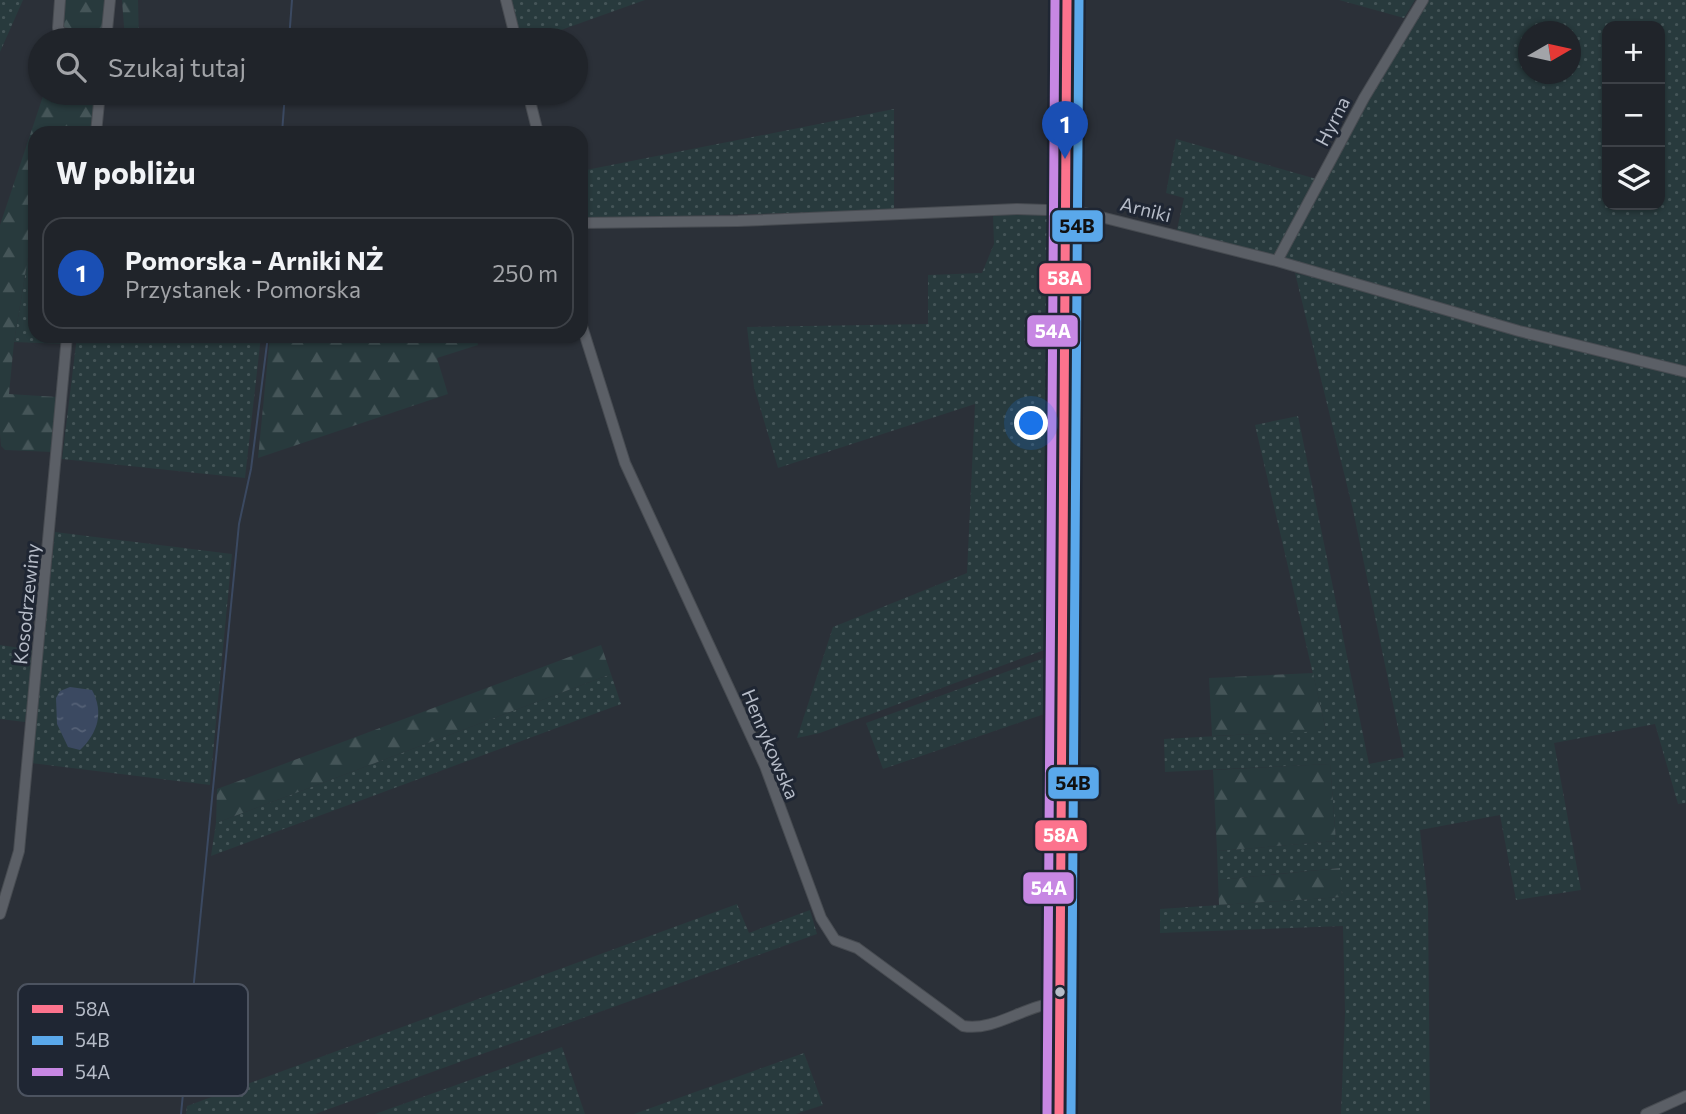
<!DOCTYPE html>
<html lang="pl">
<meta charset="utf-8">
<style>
body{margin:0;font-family:Commissioner,sans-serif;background:#2d3036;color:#f1f3f6}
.controls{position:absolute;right:21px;top:21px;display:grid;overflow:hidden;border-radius:14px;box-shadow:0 2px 5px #0004}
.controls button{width:63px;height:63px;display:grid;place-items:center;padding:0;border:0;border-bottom:2px solid #3d4147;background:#20242a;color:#f1f3f6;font:35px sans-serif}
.compass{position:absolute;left:1518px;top:21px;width:63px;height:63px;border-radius:50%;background:#20242a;box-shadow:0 2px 5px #0004;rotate:81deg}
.you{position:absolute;left:1032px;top:424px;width:24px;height:24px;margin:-18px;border:5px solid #fff;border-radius:50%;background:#1a73e8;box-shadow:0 0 0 10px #1a73e833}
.badge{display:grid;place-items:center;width:46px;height:46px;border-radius:50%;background:#2563eb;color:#fff;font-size:23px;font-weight:700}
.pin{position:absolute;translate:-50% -58px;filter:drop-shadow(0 2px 4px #0008)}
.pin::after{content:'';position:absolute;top:37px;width:24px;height:21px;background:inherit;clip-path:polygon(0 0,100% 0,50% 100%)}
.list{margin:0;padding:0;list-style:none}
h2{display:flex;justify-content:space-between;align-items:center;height:91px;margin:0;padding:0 28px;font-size:30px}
h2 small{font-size:23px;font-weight:400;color:#a2a4a8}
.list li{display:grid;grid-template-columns:46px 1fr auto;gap:21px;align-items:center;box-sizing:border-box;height:112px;margin:0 14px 14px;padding:0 14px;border:2px solid #3d4147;border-radius:21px}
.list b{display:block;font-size:26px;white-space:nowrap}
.list p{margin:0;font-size:23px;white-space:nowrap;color:#a2a4a8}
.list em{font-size:23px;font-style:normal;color:#a2a4a8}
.icon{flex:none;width:38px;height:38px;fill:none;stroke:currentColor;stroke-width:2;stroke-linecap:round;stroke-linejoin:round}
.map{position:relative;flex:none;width:1686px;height:1114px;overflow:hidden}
.search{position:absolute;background:#20242a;box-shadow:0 2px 5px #0004;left:28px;top:28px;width:560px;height:77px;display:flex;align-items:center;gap:18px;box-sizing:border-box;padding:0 24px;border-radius:38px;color:#a2a4a8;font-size:26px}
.panel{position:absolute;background:#20242a;box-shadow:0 2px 5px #0004;left:28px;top:126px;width:560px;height:217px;border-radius:21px}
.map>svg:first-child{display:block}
.grass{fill:url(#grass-dots);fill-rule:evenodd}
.forest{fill:url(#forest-firs)}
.water{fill:url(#water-ripples)}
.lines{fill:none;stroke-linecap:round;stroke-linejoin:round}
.stream{stroke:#3b4961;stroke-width:2}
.minor-casing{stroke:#474b51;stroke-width:12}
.minor{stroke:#5b5f66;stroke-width:10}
.bus-1-casing{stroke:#1f2633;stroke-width:14}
.bus-2-casing{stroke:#1f2633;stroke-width:14}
.bus-3-casing{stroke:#1f2633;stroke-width:14}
.bus-1{stroke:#fc738d;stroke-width:9}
.bus-2{stroke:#5aa8eb;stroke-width:9}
.bus-3{stroke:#c787e3;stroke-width:9}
.bus-dot{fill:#b6bcc8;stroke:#1f2633;stroke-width:2.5}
.labels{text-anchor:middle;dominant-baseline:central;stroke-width:6;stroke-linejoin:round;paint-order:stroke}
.street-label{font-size:19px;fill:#b6bcc8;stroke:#1f2633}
.key{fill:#1f2633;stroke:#4c5360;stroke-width:2}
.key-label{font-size:19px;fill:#b6bcc8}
.line-badge{stroke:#1f2633;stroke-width:2.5}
.badge-label{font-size:19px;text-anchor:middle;font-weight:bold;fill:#fff}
.pale-badge-label{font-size:19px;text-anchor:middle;font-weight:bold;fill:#111}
</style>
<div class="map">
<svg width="1686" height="1114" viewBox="0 0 1686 1114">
<defs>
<pattern id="grass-dots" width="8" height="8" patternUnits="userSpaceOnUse" patternTransform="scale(1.75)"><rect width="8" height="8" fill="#283a3d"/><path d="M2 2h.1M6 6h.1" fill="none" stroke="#455558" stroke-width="1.8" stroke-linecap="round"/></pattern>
<pattern id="forest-firs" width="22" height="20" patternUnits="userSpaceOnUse" patternTransform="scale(1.75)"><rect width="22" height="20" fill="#283a3d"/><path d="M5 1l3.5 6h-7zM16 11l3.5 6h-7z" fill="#455558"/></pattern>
<pattern id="water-ripples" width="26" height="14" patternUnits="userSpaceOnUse" patternTransform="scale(1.75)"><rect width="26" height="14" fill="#3b4961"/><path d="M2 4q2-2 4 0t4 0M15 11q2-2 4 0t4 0" fill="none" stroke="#556176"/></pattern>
</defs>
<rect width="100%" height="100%" fill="#2b3038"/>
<path class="grass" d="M0 0H23L0 52Z
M511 0H645L533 40H519Z
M1339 0H1415L1404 18Z
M1428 0H1686V803L1678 804 1655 724 1554 743 1581 890 1516 900 1500 815 1420 830 1428 902 1430 1114H1341L1345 1013 1343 926 1160 933V909L1342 897 1339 868 1218 880 1217 851 1336 841 1330 764 1165 772 1164 739 1326 730 1255 425 1298 416 1369 764 1404 757 1353 510 1295 273 1331 282 1329 278 1176 234 1184 198 1166 193 1176 139 1320 180ZM1607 26H1660V205H1607ZM1528 32H1570V74H1528Z
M894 109V210L581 219V171Z
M35 215V336H66L65 344 14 342Z
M993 215H1051L1058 221 1055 646 820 733 797 738 833 627 967 573 975 404 778 468 754 387 747 327 928 324V275L982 273 994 244Z
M77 336H261L245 478 62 459Z
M55 532 232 554 210 785 31 763Z
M0 645 34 650 25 722 0 719Z
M1055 654 1056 710 883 769 866 723Z
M611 674 621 704 211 856 216 823Z
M737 904 749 933 810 910 817 934 315 1114H186L187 1106Z
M562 1047 585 1114H375Z
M804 1053 823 1105 796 1114H634Z"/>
<path class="forest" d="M64 0H110L106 40H58Z
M122 0H138L139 40H125Z
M44 93H100L96 133H35V215L14 342 9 394 57 397 52 452 5 450 1 446 0 434V225Z
M270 336H476L478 345 437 358 448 394 258 458Z
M601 645 611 674 216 823 217 789Z
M1313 673 1326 731 1212 736 1209 678Z
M1330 764 1336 841 1217 851 1213 770Z
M1340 868 1342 897 1219 905 1218 880Z"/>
<path class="water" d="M70 687 92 690C104 712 98 733 80 750L68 747 57 724 56 698 60 691Z"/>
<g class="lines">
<path class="stream" d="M289 40 292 0
M282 133 285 93
M181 1114 239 524 251 469 268 336"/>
<g class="minor-casing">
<path id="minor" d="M60 0 58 28 62 33 106 40
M506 0 516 40
M106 40 110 0
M528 93 538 133
M96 133 100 93
M581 223 738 221 1017 209 1077 211 1277 261 1519 331 1686 372
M1277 261 1364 98 1423 0
M581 323 625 463 765 766 821 918 835 940 857 948 963 1026C996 1032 1027 1003 1060 1003
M0 914 19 851 67 336
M1059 1114 1067 0
M1646 1114 1686 1096"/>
</g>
<use href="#minor" class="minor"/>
<g class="bus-1-casing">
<path id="bus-1" d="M1059 1114 1067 0"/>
</g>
<g class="bus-2-casing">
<path id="bus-2" d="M1071 1114 1079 0"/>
</g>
<g class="bus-3-casing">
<path id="bus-3" d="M1047 1114 1055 0"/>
</g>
<use href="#bus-1" class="bus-1"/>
<use href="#bus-2" class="bus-2"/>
<use href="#bus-3" class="bus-3"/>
</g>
<circle class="bus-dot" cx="1060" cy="992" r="6"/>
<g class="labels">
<g class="street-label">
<text transform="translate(1332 121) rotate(-63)">Hyrna</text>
<text transform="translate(1146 209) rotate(14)">Arniki</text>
<text transform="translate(26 604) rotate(-84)">Kosodrzewiny</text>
<text transform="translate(771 744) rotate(67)">Henrykowska</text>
</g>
</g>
<rect x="18" y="984" width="230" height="112" rx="10" class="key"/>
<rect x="32" y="1005" width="31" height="8" fill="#fc738d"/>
<rect x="32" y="1036" width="31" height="9" fill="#5aa8eb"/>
<rect x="32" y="1068" width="31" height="8" fill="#c787e3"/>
<g class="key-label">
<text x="75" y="1016">58A</text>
<text x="75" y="1047">54B</text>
<text x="75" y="1079">54A</text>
</g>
<g class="line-badge">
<rect x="1051" y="209" width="53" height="34" rx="7" fill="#5aa8eb"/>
<rect x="1038" y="262" width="54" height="33" rx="7" fill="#fc738d"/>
<rect x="1026" y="314" width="53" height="34" rx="7" fill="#c787e3"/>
<rect x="1047" y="766" width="53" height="34" rx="7" fill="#5aa8eb"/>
<rect x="1034" y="819" width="54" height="33" rx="7" fill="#fc738d"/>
<rect x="1022" y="871" width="53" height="34" rx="7" fill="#c787e3"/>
</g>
<g class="badge-label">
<text x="1065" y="285">58A</text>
<text x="1053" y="338">54A</text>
<text x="1061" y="842">58A</text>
<text x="1049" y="895">54A</text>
</g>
<g class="pale-badge-label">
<text x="1077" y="233">54B</text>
<text x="1073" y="790">54B</text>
</g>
</svg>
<div class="controls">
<button>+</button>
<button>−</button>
<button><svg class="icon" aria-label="layers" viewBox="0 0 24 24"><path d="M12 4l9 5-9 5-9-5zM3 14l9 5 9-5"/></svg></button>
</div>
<svg class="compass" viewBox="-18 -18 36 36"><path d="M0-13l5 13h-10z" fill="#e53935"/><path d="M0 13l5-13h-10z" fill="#a2a4a8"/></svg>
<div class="you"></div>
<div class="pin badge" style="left:1065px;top:159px;background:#1a4fb4">1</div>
<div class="search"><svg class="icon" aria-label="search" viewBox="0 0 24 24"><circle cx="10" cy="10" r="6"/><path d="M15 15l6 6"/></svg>Szukaj tutaj</div>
<section class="panel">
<h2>W pobliżu<small></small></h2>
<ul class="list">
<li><span class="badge" style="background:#1a4fb4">1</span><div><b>Pomorska - Arniki NŻ</b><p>Przystanek · Pomorska</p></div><em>250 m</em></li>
</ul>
</section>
</div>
